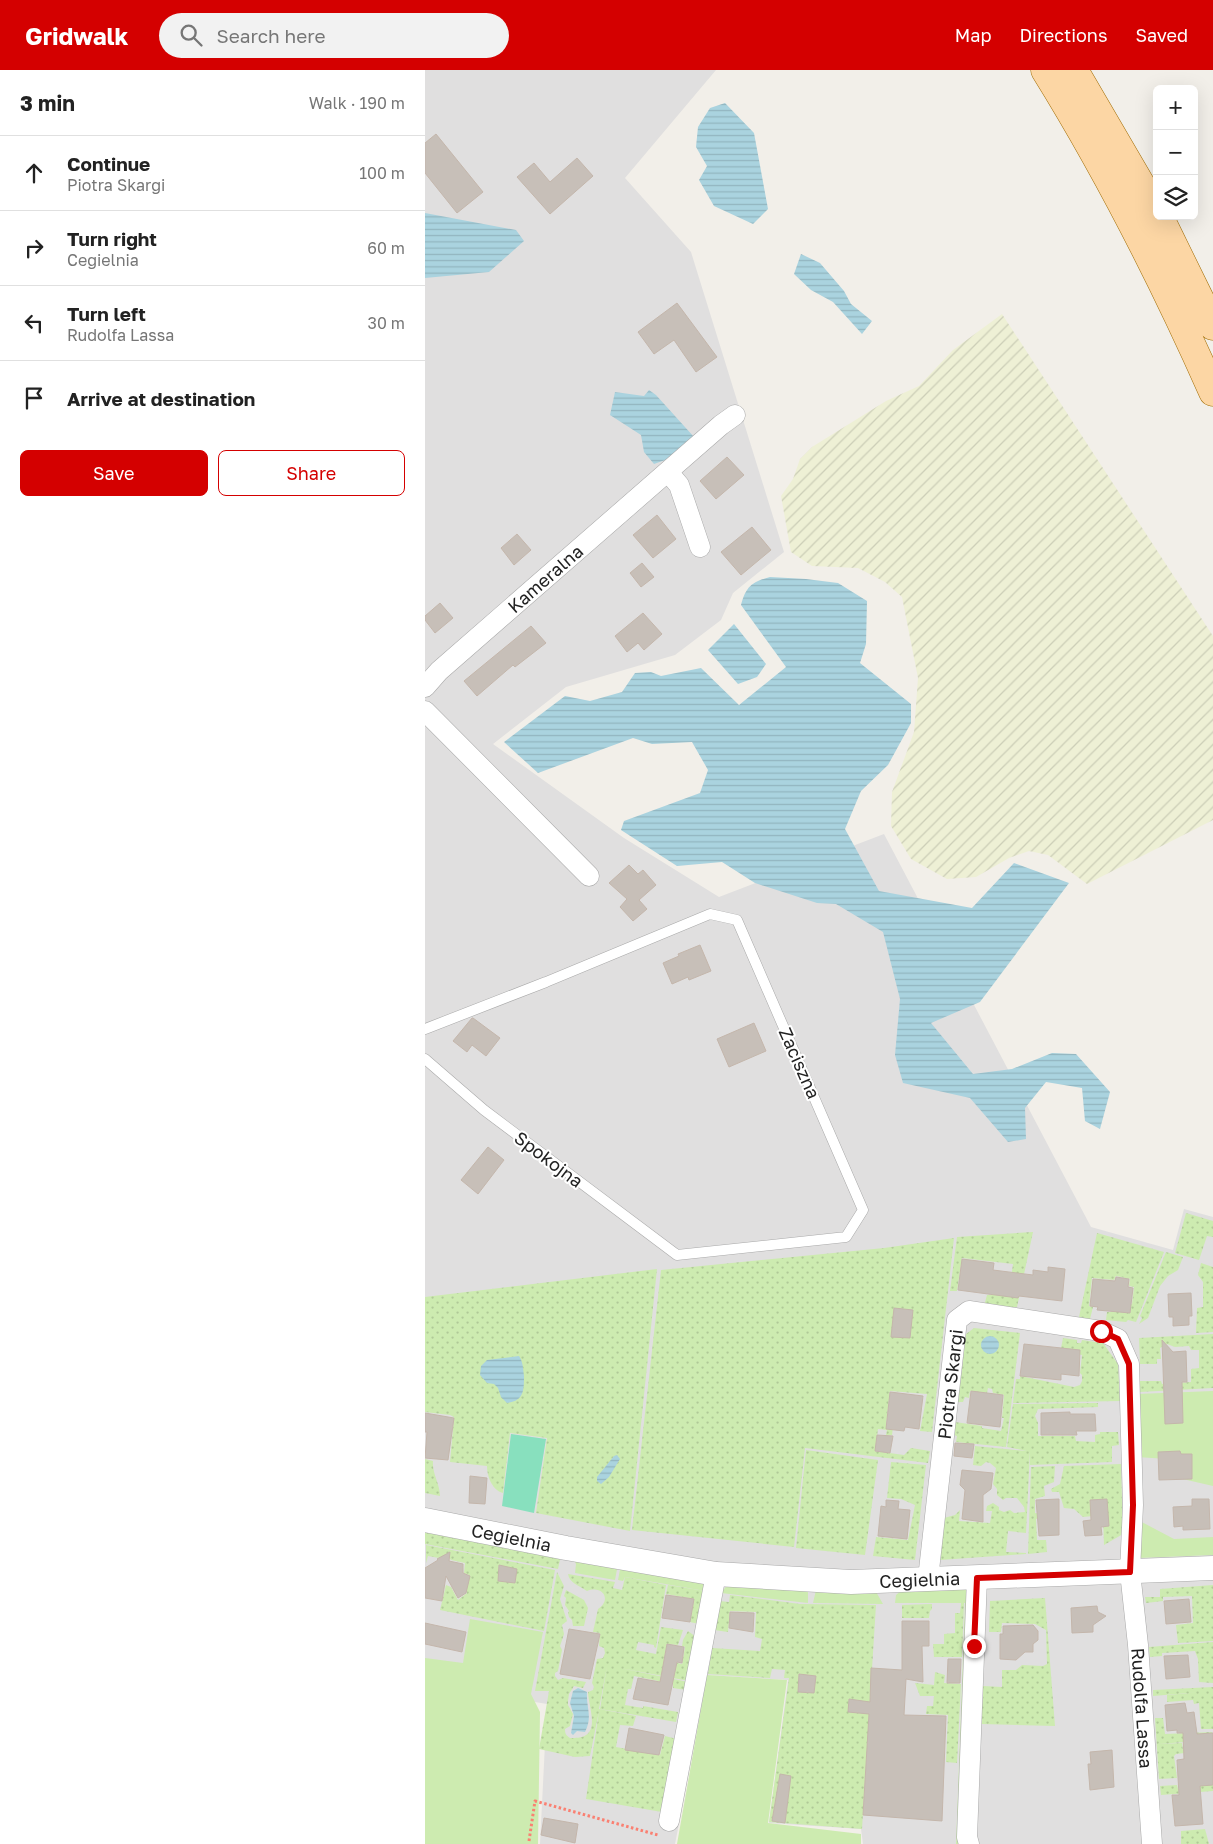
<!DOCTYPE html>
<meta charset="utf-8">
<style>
body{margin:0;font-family:"Golos Text",sans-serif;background:#f2f2f2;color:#222}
.controls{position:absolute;right:15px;top:15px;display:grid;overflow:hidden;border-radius:8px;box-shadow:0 5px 20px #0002}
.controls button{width:45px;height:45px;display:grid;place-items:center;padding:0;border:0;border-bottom:1px solid #e0e0e0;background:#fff;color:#222;font:25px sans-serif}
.stop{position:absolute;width:15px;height:15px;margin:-11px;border:4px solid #d40000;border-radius:50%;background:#fff}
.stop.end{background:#d40000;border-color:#fff;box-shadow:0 1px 5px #0008}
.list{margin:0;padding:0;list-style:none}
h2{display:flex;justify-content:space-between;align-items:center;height:65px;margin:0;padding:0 20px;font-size:21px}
h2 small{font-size:16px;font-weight:400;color:#767676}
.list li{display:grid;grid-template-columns:32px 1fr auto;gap:15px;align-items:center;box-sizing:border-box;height:75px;padding:0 20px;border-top:1px solid #e0e0e0}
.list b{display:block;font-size:19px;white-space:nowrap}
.list p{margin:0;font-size:16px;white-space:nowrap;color:#767676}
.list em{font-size:16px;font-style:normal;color:#767676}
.actions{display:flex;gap:10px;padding:15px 20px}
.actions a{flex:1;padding:11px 0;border:1px solid #d40000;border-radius:8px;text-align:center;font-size:18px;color:#d40000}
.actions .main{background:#d40000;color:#fff}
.icon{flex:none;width:28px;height:28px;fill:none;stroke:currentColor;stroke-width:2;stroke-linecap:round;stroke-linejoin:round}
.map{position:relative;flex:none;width:788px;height:1774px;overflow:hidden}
header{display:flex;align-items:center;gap:30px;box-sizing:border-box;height:70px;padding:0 25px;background:#d40000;color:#fff}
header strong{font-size:24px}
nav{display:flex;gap:28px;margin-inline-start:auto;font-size:18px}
.search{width:350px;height:45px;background:#f2f2f2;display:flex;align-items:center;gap:12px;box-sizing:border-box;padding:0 18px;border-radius:28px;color:#767676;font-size:19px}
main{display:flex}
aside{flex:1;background:#fff}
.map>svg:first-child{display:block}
.residential{fill:#e0dfdf}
.farmland{fill:url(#farmland-furrows)}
.grass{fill:#cdebb0}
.garden{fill:url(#garden-dots)}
.pitch{fill:#88e0be}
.water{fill:url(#water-rules)}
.building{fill:#c7bfb8;stroke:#c4b6ab}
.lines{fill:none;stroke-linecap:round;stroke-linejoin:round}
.service-casing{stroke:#a9a9a9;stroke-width:11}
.minor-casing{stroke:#a9a9a9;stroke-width:21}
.tertiary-casing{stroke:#a9a9a9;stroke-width:25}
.primary-casing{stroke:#a06b00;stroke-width:29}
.path{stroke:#fa8072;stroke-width:3;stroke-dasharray:2.5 2.5;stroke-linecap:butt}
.service{stroke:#fff;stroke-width:10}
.minor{stroke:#fff;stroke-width:20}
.tertiary{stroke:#fff;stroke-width:24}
.primary{stroke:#fcd6a4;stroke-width:28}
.route{stroke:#d40000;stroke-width:6}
.labels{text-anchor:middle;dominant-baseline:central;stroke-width:4;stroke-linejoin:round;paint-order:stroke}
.street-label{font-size:18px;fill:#222;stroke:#fff}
</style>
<header>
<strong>Gridwalk</strong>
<div class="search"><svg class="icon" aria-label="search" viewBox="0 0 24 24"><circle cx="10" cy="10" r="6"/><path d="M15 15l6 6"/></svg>Search here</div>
<nav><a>Map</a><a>Directions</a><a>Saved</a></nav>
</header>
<main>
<aside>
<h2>3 min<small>Walk · 190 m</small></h2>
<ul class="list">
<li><svg class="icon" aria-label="ahead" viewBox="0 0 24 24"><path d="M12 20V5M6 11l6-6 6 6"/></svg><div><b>Continue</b><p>Piotra Skargi</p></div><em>100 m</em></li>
<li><svg class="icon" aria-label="right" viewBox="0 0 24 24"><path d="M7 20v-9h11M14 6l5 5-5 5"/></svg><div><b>Turn right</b><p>Cegielnia</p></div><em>60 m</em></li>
<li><svg class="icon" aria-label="left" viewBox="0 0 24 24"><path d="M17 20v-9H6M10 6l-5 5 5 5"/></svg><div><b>Turn left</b><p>Rudolfa Lassa</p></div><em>30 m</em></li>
<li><svg class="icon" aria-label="arrive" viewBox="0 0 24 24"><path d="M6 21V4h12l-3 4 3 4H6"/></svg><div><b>Arrive at destination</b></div></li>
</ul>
<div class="actions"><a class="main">Save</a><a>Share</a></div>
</aside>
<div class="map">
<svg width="788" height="1774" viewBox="0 0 788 1774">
<defs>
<pattern id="farmland-furrows" width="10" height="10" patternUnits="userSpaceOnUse" patternTransform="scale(1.25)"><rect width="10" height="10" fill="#eef0d5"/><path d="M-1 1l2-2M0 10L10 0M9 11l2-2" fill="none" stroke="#ccceb7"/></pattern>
<pattern id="garden-dots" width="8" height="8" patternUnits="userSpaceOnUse" patternTransform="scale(1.25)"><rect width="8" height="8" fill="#cdebb0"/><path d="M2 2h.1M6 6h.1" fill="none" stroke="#b0c997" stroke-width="1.8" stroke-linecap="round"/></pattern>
<pattern id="water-rules" width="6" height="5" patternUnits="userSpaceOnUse" patternTransform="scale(1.25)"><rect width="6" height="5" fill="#aad3df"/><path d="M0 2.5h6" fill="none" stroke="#92b5bf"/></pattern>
</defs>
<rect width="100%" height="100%" fill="#f2efe9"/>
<path class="residential" d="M0 0H291L200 108 266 182 359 482 308 523 296 550 250 585 141 617 68 674 199 768 294 827 459 764 666 1157 748 1180 759 1139 788 1147V1774H438L436 1759 344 1753 363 1610 283 1605 250 1774H115L122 1634 0 1614Z"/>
<path class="farmland" d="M577 244 788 566V750L662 814 623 785 604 781 584 788 551 807 522 809 486 789 466 756 467 722 489 662 493 608 477 527 460 512 433 498 387 496 366 482 356 426 368 409 375 389 387 377 461 331 494 316 528 280Z"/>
<path class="grass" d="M788 1321V1416L749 1407 742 1389 712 1387V1324Z
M713 1450 749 1469 788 1467V1485L713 1488Z
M148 1487 193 1494 190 1510 150 1503 151 1494Z
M196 1494 276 1510 279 1515 280 1521 200 1507 198 1511 193 1510Z
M303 1514 383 1520V1533L296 1523Z
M537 1516 544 1520 538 1774H531L540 1533H470L471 1525 478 1519Z
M391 1520H450L458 1534 388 1533Z
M45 1549 118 1562 106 1624 115 1642 113 1774H0V1588L38 1593Z
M282 1605 362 1610 343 1753 436 1764V1774H252Z"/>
<path class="garden" d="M761 1143 788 1151V1167L782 1166 774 1190 750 1183Z
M608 1162 592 1237H586L585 1239 559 1236 562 1225H566L567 1222 584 1223 588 1194 537 1188 532 1221H525L532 1167Z
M672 1163 739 1182 711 1252 703 1250 701 1252 681 1250 682 1242H686L687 1240 702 1234H707L709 1217 704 1216 705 1209 691 1206 689 1210 667 1208 664 1236 668 1237 665 1249 654 1247Z
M529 1168 507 1362 495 1361 502 1324 465 1321 461 1355 468 1357 467 1365H461L462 1360 453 1359 450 1381 479 1385 486 1378 505 1381 503 1393 380 1378 369 1477 207 1460 236 1200 459 1178Z
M741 1182 758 1187 753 1200 743 1206 735 1216 723 1248 714 1254 717 1248 715 1246Z
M776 1193 788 1197V1262L771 1263 772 1238 778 1237V1212L773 1205Z
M232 1199 205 1461 111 1443 122 1368 85 1363 78 1423C67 1420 62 1406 62 1396L25 1392 29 1347 25 1345 0 1342V1227Z
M549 1258 595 1263 581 1377 531 1372 532 1366 529 1365 530 1352 557 1356V1358L576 1361 579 1348H577L579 1325 568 1323 567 1319 563 1318 562 1323 545 1321 544 1328 540 1327 538 1332H533L541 1264Z
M788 1264V1318L715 1322V1311H736L737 1314 766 1312V1299L774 1298V1280H766L764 1276 750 1277 742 1274 735 1278 736 1289H732V1294H715L714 1268Z
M638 1268 652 1270V1273H656L657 1270 678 1273 693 1294 695 1331 588 1333 591 1309H595V1306L649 1317 655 1315 657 1311V1305L655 1303 657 1285 639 1282V1278H636Z
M673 1333V1337L613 1339 610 1346 613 1353V1366H650L651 1371 670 1372V1365L675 1364V1362H693L694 1375 687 1376V1392L605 1395V1381L601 1463 583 1461 581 1482 601 1483V1484L515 1490 519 1448 530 1445 535 1440 534 1451 565 1453 567 1441H561L562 1436 568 1433 574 1437V1440L579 1442 585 1440 589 1443 600 1442 599 1437 592 1428H581L578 1430 572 1425V1419L568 1414 571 1398 565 1393 561 1392 556 1396 548 1395 550 1376 602 1381 582 1377 588 1334Z
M381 1380 453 1390 440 1485 371 1478Z
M0 1389 8 1391C7 1404 15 1414 15 1426L0 1423Z
M466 1392 501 1395 490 1490 448 1486 451 1467 483 1470 490 1435 476 1429 462 1428Z
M696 1394 698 1464 679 1475 678 1445 658 1447 649 1439 639 1438 634 1422H627L626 1419 635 1414 639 1396Z
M630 1396 629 1412 619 1416 620 1426 610 1429V1443L615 1444 614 1448 611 1449 612 1470H621L622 1482 603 1484 606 1397Z
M0 1459 132 1483 135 1490 133 1499 0 1474Z
M1 1475 130 1500 119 1561 15 1540 21 1515 26 1517 33 1530 42 1523 39 1517 43 1515 44 1505 39 1503 40 1493 26 1490 22 1486 14 1488 3 1486 1 1493Z
M132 1502 139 1516 135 1529 142 1551 137 1555 139 1564 135 1576 137 1580 133 1601 130 1603V1606L133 1610 138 1608 161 1612 158 1618 149 1616 144 1624 143 1631V1635L148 1644 145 1656 140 1659C140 1664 141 1665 145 1668 150 1668 157 1668 161 1665 173 1658 163 1633 163 1622L168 1620 169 1617 167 1613 172 1589 178 1588 180 1583 179 1578 174 1576 175 1563 168 1562 173 1539C187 1530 178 1515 162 1521 155 1516 144 1513 143 1504L190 1512 188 1518 197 1520 200 1507 241 1515 231 1578 229 1577V1575L213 1572 211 1580 231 1584 236 1557 258 1560 253 1575 242 1574 239 1590 257 1594 260 1577 257 1576 258 1570 263 1561 271 1567 264 1611 195 1598 263 1612 261 1620 248 1618V1614L209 1606 206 1619H203L200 1635 218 1638V1636L253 1642 251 1652 175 1639 182 1596 174 1639 211 1646 208 1656 195 1655 191 1677 235 1685 240 1666 252 1669 237 1742 161 1729 174 1641 165 1686 150 1687 114 1679 124 1621H110Z
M243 1515 280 1521 274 1554 265 1552 269 1529 241 1524Z
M788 1515V1571L753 1573 751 1555 768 1553 767 1526 738 1527V1531L721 1533 720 1527H735V1519Z
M141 1520 159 1530 163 1538 159 1556H148L147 1550 144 1547 143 1543 144 1541 140 1535 141 1528 139 1526Z
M305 1525 375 1534 451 1535 437 1759 344 1752 364 1608H359L360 1600 347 1599 345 1608 283 1604 287 1578 335 1581 337 1569 330 1567 331 1542 305 1541 303 1562 289 1560 294 1531 304 1532Z
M620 1528 630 1656 556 1654 558 1616 577 1617V1600H591L597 1595 618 1596 622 1594 621 1560 610 1554 577 1553 576 1562H564L565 1531Z
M536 1533H539L537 1587H509L508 1574H519V1564L530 1563V1543H535Z
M507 1534V1539L505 1541 504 1548H477V1535Z
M788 1572V1613L774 1612 773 1589 770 1581 737 1583V1586L725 1587 724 1577Z
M510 1602 520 1605 519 1613 536 1614 532 1693 521 1692 523 1645 501 1644 502 1636H508L509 1626H495L490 1613 509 1615Z
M788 1617V1659H776L774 1633 769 1634 768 1630 742 1632V1625L776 1622 728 1626V1620Z
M730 1648H738L740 1664 787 1662 788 1670 733 1674 757 1673 758 1680 788 1678V1721L736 1725 735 1716 752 1715 753 1719 770 1717 769 1682 751 1684 749 1686 752 1708 734 1709Z
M780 1759 784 1774H756V1761Z"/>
<path class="pitch" d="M86 1364 121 1369 109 1443 77 1436Z"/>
<path class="water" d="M300 33 329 63 343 139 328 154 289 136 274 110 282 96 271 77 273 57 285 38Z
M0 143 91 160 99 171 64 202 0 208Z
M376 184 395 193 419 221 426 234 447 251 437 264 408 232 386 220 369 204Z
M224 320 231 325 269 367 243 389 229 394 219 382 216 365 185 345 190 322 219 326Z
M345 507 381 509 413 513 442 531 441 574 435 593 486 634V653L463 695 436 721 420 759 454 821 547 838 589 793 644 813 555 932 506 953 548 1004 587 999 627 983 651 984 685 1022 675 1059 660 1051 657 1018 621 1012 600 1038 601 1069 583 1072 545 1028 478 1013 470 985 475 929 458 862 411 834 392 833 330 813 297 792 252 796 196 760 199 751 275 723 283 700 267 672 227 674 208 668 113 703 79 672 140 626 165 631 197 622 210 603 226 602 236 606 276 598 314 635 361 597 316 535C321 517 326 512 345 507Z
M309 554 341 594 332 607 313 614 283 580Z
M556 1275a9 9 0 1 1 18 0a9 9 0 1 1-18 0Z
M94 1286C98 1292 98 1298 99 1306 99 1320 99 1331 82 1333L76 1327 73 1318 69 1314 62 1313 55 1305 56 1296 62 1290Z
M192 1385 195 1389 184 1407 176 1414 172 1411V1407L189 1386Z
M153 1618 162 1622C161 1638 168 1646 160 1662L152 1661 148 1665 146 1663 149 1646 145 1633 148 1621Z"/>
<path class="building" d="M11 64 58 122 32 143 0 103V73Z
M152 88 168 106 125 144 92 107 109 93 125 112Z
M252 233 292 287 271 302 249 270 229 284 213 262Z
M302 387 319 405 291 429 275 411Z
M232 445 251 469 228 488 208 465Z
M327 457 346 480 316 505 296 482Z
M92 464 106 480 89 495 76 478Z
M217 493 229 507 216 517 205 503Z
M15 533 28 548 10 563 0 550V546Z
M218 543 237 564 219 580 213 573 202 582 190 566Z
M106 556 121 573 90 597 88 595 52 626 39 611Z
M204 795 213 804 218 800 231 815 214 830 222 839 208 851 195 837 202 829 184 813Z
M275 875 286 901 264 910 263 907 247 914 238 893 254 886 253 884Z
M47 948H48L75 968 61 986 47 975 42 982 28 971Z
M329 953 341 981 304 997 292 969Z
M63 1077 79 1090 53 1124 36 1110Z
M537 1189 569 1193 568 1200 608 1205V1200L623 1202V1197L640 1199 637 1231 594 1226 593 1228 533 1220Z
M691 1207 704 1209 703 1217 708 1218 705 1243 672 1240 673 1237 665 1236 668 1209 690 1211Z
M766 1223 767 1246H764V1255L748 1256V1247H744L743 1224Z
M469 1238 488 1240 485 1268 466 1267Z
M737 1270 748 1282 761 1281 762 1312H757L758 1353 740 1354Z
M599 1274 655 1280 654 1306 636 1304V1310L595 1306Z
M546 1321 578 1325 575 1357 542 1353Z
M465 1322 498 1326 494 1359 480 1357 479 1361 461 1359Z
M645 1342V1344H670L671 1361H651L652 1365H616V1343Z
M0 1343 29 1348 23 1390 0 1388 2 1362H0Z
M452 1365 468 1366 465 1383 450 1381Z
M530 1373 549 1374 547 1388 529 1386Z
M755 1381 756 1384H767V1409L734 1410 733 1382Z
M537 1400 568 1403 566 1419 558 1425V1452L537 1449 540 1420 535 1415Z
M45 1406 62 1408 60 1434 44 1433Z
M634 1429V1465L614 1466 611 1430Z
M682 1429 684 1456 676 1457 677 1465 660 1466 658 1451 666 1450 665 1430Z
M767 1429H784L785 1459 758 1460V1456L749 1457 748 1437 767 1436Z
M461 1430 474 1431 473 1439 485 1440 482 1469 453 1466 456 1436 461 1437Z
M25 1482 24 1491 38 1494V1503L45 1506 41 1523 33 1528 21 1506 17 1531 0 1528V1498L13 1490 12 1489Z
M74 1495 92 1499 90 1513 73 1511Z
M241 1525 269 1529 265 1552 237 1548Z
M764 1529 766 1552 741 1554 739 1531Z
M672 1536 673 1542 681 1546 668 1555V1562L647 1563 646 1538Z
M305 1542 329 1543 328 1562 304 1558Z
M477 1551H504V1576H497L498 1612 481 1609 479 1645 521 1646 517 1751 438 1745 444 1644 423 1642 424 1629 445 1632 446 1598 477 1600Z
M0 1553 41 1562 37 1582 0 1574Z
M608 1555 613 1561V1570L608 1574V1582H600L591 1590 575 1589V1564H578V1556Z
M144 1559 175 1564 165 1609 135 1604Z
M242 1574 259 1577 257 1593 252 1592 243 1635 208 1629 213 1608 235 1612Z
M763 1585 765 1607 741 1609 739 1586Z
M523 1589H536L535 1613H522Z
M374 1604 391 1606 389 1623 373 1622Z
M760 1633 762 1643 769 1642 772 1664 788 1663V1715L775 1716 778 1754 750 1756 747 1725H754L752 1690 759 1689 758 1663H752V1660L742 1661 740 1635Z
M204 1658 239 1665 234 1685 200 1680Z
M687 1680 689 1717 665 1720 663 1694H666L665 1682Z
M355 1704 366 1706 360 1753 347 1751Z
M119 1748 153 1754 150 1773 116 1765Z"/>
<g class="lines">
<g class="service-casing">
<path id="service" d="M0 959 121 912 285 844 312 850 438 1140 421 1167 252 1185 59 1040 0 989"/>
</g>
<g class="minor-casing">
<g id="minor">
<path d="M243 402 254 415 275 477"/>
<path id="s1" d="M0 617 14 601 296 355 310 345"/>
<path d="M0 641 164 806"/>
<path id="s2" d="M503 1509 532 1250 544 1241 676 1261 693 1269 704 1294 708 1435 705 1502 713 1575 727 1774"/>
<path d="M244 1751 291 1504"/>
<path d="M544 1774 542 1767 552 1508"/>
</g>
</g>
<g class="tertiary-casing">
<g id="tertiary">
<path id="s3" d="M0 1450 141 1478 291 1504 426 1512 788 1498"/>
</g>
</g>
<g class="primary-casing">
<path id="primary" d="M620 0C684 103 739 212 788 322
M649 0 732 142
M734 146 788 256"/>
</g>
<path class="path" d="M104 1771 110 1731 233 1765"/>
<use href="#service" class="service"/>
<use href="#minor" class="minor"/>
<use href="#tertiary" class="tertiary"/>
<use href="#primary" class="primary"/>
</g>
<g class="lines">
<path class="route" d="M549 1576 552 1508 705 1502 708 1435 704 1294 693 1269 676 1261"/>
</g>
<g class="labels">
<g class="street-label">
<text stroke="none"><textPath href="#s1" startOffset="162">Kameralna</textPath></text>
<text transform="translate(375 993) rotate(66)">Zaciszna</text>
<text transform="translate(124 1089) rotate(37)">Spokojna</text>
<text stroke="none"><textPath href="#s2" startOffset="196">Piotra Skargi</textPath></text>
<text stroke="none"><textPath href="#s3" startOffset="88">Cegielnia</textPath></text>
<text stroke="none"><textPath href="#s3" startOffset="500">Cegielnia</textPath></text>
<text stroke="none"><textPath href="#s2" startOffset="800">Rudolfa Lassa</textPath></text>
</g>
</g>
</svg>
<div class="controls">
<button>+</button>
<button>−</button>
<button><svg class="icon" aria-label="layers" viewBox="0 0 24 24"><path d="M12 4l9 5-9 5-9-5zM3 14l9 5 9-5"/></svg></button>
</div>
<div class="stop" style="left:676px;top:1261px"></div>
<div class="stop end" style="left:549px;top:1576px"></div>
</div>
</main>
